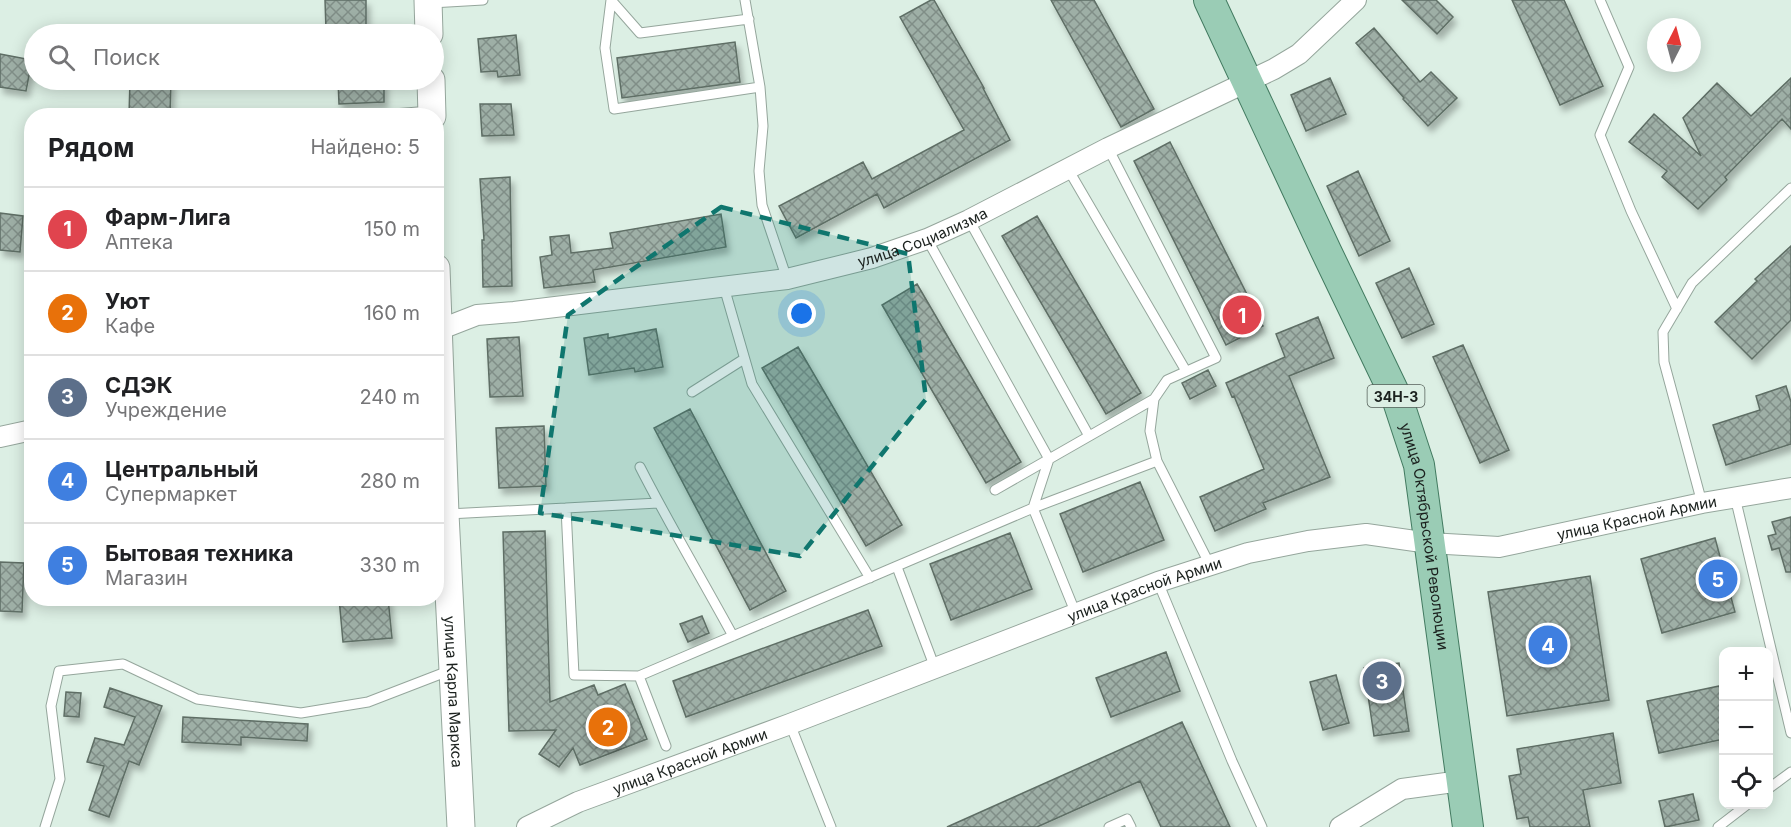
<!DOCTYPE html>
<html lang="ru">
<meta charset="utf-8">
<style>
body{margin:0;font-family:Inter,sans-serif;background:#f6f6f6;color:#202124}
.controls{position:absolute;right:18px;bottom:18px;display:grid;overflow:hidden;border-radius:12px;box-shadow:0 3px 15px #0003}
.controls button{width:54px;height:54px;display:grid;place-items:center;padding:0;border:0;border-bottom:2px solid #e0e0e0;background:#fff;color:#202124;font:30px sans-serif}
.compass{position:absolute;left:1647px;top:18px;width:54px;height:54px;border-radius:50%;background:#fff;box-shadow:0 3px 15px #0003;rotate:6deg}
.you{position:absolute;left:802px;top:314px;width:21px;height:21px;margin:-15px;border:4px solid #fff;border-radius:50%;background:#1a73e8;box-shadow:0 0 0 9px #1a73e833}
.badge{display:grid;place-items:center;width:39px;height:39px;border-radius:50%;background:#1d8059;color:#fff;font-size:20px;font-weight:700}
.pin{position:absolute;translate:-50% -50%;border:3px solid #fff;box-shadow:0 2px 6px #0006}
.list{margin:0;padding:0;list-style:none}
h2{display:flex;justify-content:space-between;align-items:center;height:78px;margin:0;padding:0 24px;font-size:26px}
h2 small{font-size:20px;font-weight:400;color:#757577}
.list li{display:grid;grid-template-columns:39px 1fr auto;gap:18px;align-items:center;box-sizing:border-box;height:84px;padding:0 24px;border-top:2px solid #e0e0e0}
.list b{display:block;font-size:22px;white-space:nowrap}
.list p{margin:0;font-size:20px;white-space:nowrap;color:#757577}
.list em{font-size:20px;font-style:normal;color:#757577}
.icon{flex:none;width:33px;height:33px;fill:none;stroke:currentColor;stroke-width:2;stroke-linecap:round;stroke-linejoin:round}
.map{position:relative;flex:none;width:1791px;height:827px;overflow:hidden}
.search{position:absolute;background:#fff;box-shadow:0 3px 15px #0003;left:24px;top:24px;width:420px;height:66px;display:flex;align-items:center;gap:15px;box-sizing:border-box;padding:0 21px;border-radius:33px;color:#757577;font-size:22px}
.panel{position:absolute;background:#fff;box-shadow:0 3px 15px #0003;left:24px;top:108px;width:420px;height:498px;border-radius:24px}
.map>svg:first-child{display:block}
.building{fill:url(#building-cross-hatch);stroke:#5e6e65;stroke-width:1.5;filter:url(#shadow)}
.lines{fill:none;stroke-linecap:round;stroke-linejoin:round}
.service-casing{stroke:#95a69c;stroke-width:11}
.minor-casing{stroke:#95a69c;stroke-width:22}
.secondary-casing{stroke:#95a69c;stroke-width:29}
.primary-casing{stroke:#427a60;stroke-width:32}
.service{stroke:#fff;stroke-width:9}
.minor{stroke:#fff;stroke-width:20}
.secondary{stroke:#fff;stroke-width:27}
.primary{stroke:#9accb5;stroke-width:30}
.marked{fill:#0f766e;fill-opacity:0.2;stroke:#0f766e;stroke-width:4.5;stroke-dasharray:12 8;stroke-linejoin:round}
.labels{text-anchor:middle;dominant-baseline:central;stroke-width:5;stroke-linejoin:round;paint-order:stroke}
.shield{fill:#dcefe4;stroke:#555f59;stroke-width:1.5}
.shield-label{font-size:14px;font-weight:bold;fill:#1b211e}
.street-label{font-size:15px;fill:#1b211e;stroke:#dcefe4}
</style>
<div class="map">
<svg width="1791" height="827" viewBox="0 0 1791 827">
<defs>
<pattern id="building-cross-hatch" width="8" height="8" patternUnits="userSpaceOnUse" patternTransform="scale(1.5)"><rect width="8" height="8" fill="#9eafa6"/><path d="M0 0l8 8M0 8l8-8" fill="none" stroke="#808e87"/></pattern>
<filter id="shadow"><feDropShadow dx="3.5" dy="6" stdDeviation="3" flood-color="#0004"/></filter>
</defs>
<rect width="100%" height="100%" fill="#dcefe4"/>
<path class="building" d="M325 0H366V29L326 30Z
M931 0H934L984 88H983L1010 140 884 208 877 194 796 238 779 206 863 162 872 179 964 130 900 17Z
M1051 0H1094L1154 109 1121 127Z
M1402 0H1436L1453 17 1437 34Z
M1512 0H1564L1603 86 1560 105Z
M1374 28 1420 82 1431 72 1457 98 1428 126 1403 99 1404 98 1356 43Z
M516 35 520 75 498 77 497 71 481 72 478 39Z
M735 42 740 82 622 98 617 58Z
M0 54 32 60 26 91 0 87Z
M1330 78 1346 114 1306 131 1291 95Z
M1791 78V129L1782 119 1725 177 1727 180 1698 209 1662 177 1667 171 1629 142 1654 114 1701 156 1683 118 1717 83 1751 116Z
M130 80H171L170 116H129Z
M338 80H384V102L339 104Z
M480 104H511L514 135 482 136Z
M1170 142 1263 326 1226 345 1134 161Z
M1358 171 1390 241 1359 256 1327 186Z
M510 177 512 286 483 287 482 240H484L480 179Z
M0 213 23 216 20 252 0 250Z
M721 214 726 247 593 270 595 282 544 288 540 257 552 255 550 237 569 235 571 253 613 248 610 233Z
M1037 216 1141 393 1106 414 1002 236Z
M1791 246V320L1752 359 1715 322 1757 281 1755 279Z
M1409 268 1434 324 1402 338 1376 283Z
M917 284 1021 462 986 483 882 305Z
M1318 317 1334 358 1289 376 1330 477 1263 503 1266 509 1215 531 1200 497 1264 469 1234 396 1232 397 1226 383 1285 357 1276 334Z
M656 329 663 367 635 372 634 368 589 375 584 338 608 334V338Z
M519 337 523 396 490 397 487 339Z
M1463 345 1509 450 1480 463 1433 357Z
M798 347 902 525 866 546 762 368Z
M1208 370 1216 386 1190 399 1182 383Z
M1786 386 1791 402V444L1726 465 1713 425 1760 410 1756 396Z
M690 409 786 591 750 610 654 428Z
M544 426 546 486 499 488 496 428Z
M1140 482 1164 540 1083 572 1060 514Z
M1791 517V572H1786L1779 548 1772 550 1768 536 1776 534 1772 522Z
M545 531 550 702 594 685 598 695 625 684 647 739 580 765 573 748 559 767 539 754 556 730 509 731 503 532Z
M1010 533 1032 589 951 620 930 564Z
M1715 538 1735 612 1662 633 1641 559Z
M0 562 24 563 22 612 0 611Z
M1590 576 1609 700 1507 716 1488 592Z
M339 598H388L392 638 343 642Z
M868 610 882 646 686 717 673 681Z
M702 616 709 633 688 642 680 624Z
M1166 652 1180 691 1111 717 1096 678Z
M1399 663 1409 731 1374 736 1364 668Z
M1336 675 1349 723 1323 730 1310 682Z
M1724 685V739L1659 753 1647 701Z
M110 688 162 706 139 765 129 761 109 817 89 810 104 766 87 762 95 738 124 745 135 717 104 707Z
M66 692 81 693 79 717 64 716Z
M183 717 308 724 307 741 241 737V745L182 742Z
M1182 722 1230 827H1161L1140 781 1037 827H947Z
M1613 733 1621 783 1583 790 1590 827H1530L1528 817 1517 819 1509 776 1521 774 1517 749Z
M1693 794 1699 820 1665 827 1659 801Z"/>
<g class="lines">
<g class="service-casing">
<path id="service" d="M611 0 605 48 614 109 760 87
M611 0 640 33 749 19
M745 0 760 87 763 126 759 171 762 205 787 279
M1600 0 1629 67 1600 135 1631 211 1677 309
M431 3 483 0
M369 116 430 111
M1108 148 1216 358 1167 380 1154 399 1150 431 1157 461
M1068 169 1186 371
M969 220 1089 436
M927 239 1049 459 1033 508 1076 614
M724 287 752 384 870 578
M692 392 744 359
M640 467C669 524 702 579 733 636
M995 490 1154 399
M1735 497 1791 733
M1702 503 1664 362 1663 332 1692 283 1791 188
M566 508 658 503
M448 514 566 508 574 675 639 676 666 746
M897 567 935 668
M1158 582 1232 761 1262 827
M639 676 1033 508 1157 461 1210 565
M790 724 831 827
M1768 789 1791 772
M45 827 60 779 51 706 59 671 123 664 197 699 301 713 368 702 451 670
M1109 827 1127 819 1131 827
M1718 827 1748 804"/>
</g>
<g class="minor-casing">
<g id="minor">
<path id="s1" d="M436 331 477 315 514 312 787 279 872 258 927 239 969 220 1108 148 1274 69 1299 54 1356 0"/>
<path d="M0 437 32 430"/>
<path id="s2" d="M527 827 578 802 790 724 1158 582 1248 553 1308 541 1366 534 1429 543 1499 547 1702 503 1791 488"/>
<path d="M1340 827 1402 789 1461 781"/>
</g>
</g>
<g class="secondary-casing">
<g id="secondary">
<path d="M428 0 429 34"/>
<path d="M431 80 432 116"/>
<path id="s3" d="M436 268 445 514 461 827"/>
</g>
</g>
<g class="primary-casing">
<g id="primary">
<path id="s4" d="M1209 0 1326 251 1398 401 1419 465 1468 827"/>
</g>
</g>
<use href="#service" class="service"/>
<use href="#minor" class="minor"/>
<use href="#secondary" class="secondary"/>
<use href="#primary" class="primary"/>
</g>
<path class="marked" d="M721 207 908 254 926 399 800 556 540 513 568 315Z"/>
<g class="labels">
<rect class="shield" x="1367.5" y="385" width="57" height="22" rx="4.5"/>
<g class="shield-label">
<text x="1396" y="396">34Н-3</text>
</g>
<g class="street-label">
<text stroke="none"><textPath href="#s1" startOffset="498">улица Социализма</textPath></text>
<text stroke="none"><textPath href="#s2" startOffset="1166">улица Красной Армии</textPath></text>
<text stroke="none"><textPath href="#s4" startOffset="582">улица Октябрьской Революции</textPath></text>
<text stroke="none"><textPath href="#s2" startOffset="662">улица Красной Армии</textPath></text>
<text stroke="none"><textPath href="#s3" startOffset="424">улица Карла Маркса</textPath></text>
<text stroke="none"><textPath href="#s2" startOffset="176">улица Красной Армии</textPath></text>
</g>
</g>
</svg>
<div class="controls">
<button>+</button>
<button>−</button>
<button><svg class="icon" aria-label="locate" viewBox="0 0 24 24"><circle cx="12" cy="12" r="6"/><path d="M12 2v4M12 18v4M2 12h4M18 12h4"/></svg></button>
</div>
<svg class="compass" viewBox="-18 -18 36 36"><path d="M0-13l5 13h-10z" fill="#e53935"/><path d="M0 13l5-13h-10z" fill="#757577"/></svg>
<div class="you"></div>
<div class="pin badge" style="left:1242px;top:315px;background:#e0444e">1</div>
<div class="pin badge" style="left:608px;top:727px;background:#e8710a">2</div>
<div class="pin badge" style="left:1382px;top:681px;background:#5c6f8a">3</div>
<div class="pin badge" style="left:1548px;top:645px;background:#3f7fe0">4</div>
<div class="pin badge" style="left:1718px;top:579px;background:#3f7fe0">5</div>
<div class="search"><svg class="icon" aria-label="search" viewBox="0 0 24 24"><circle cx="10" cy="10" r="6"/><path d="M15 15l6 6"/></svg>Поиск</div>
<section class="panel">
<h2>Рядом<small>Найдено: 5</small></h2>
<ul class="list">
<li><span class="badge" style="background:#e0444e">1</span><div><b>Фарм-Лига</b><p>Аптека</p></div><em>150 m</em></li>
<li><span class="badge" style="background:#e8710a">2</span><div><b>Уют</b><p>Кафе</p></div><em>160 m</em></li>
<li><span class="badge" style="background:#5c6f8a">3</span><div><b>СДЭК</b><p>Учреждение</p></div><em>240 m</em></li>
<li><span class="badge" style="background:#3f7fe0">4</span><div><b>Центральный</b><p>Супермаркет</p></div><em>280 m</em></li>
<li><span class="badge" style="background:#3f7fe0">5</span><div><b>Бытовая техника</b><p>Магазин</p></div><em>330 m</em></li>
</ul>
</section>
</div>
